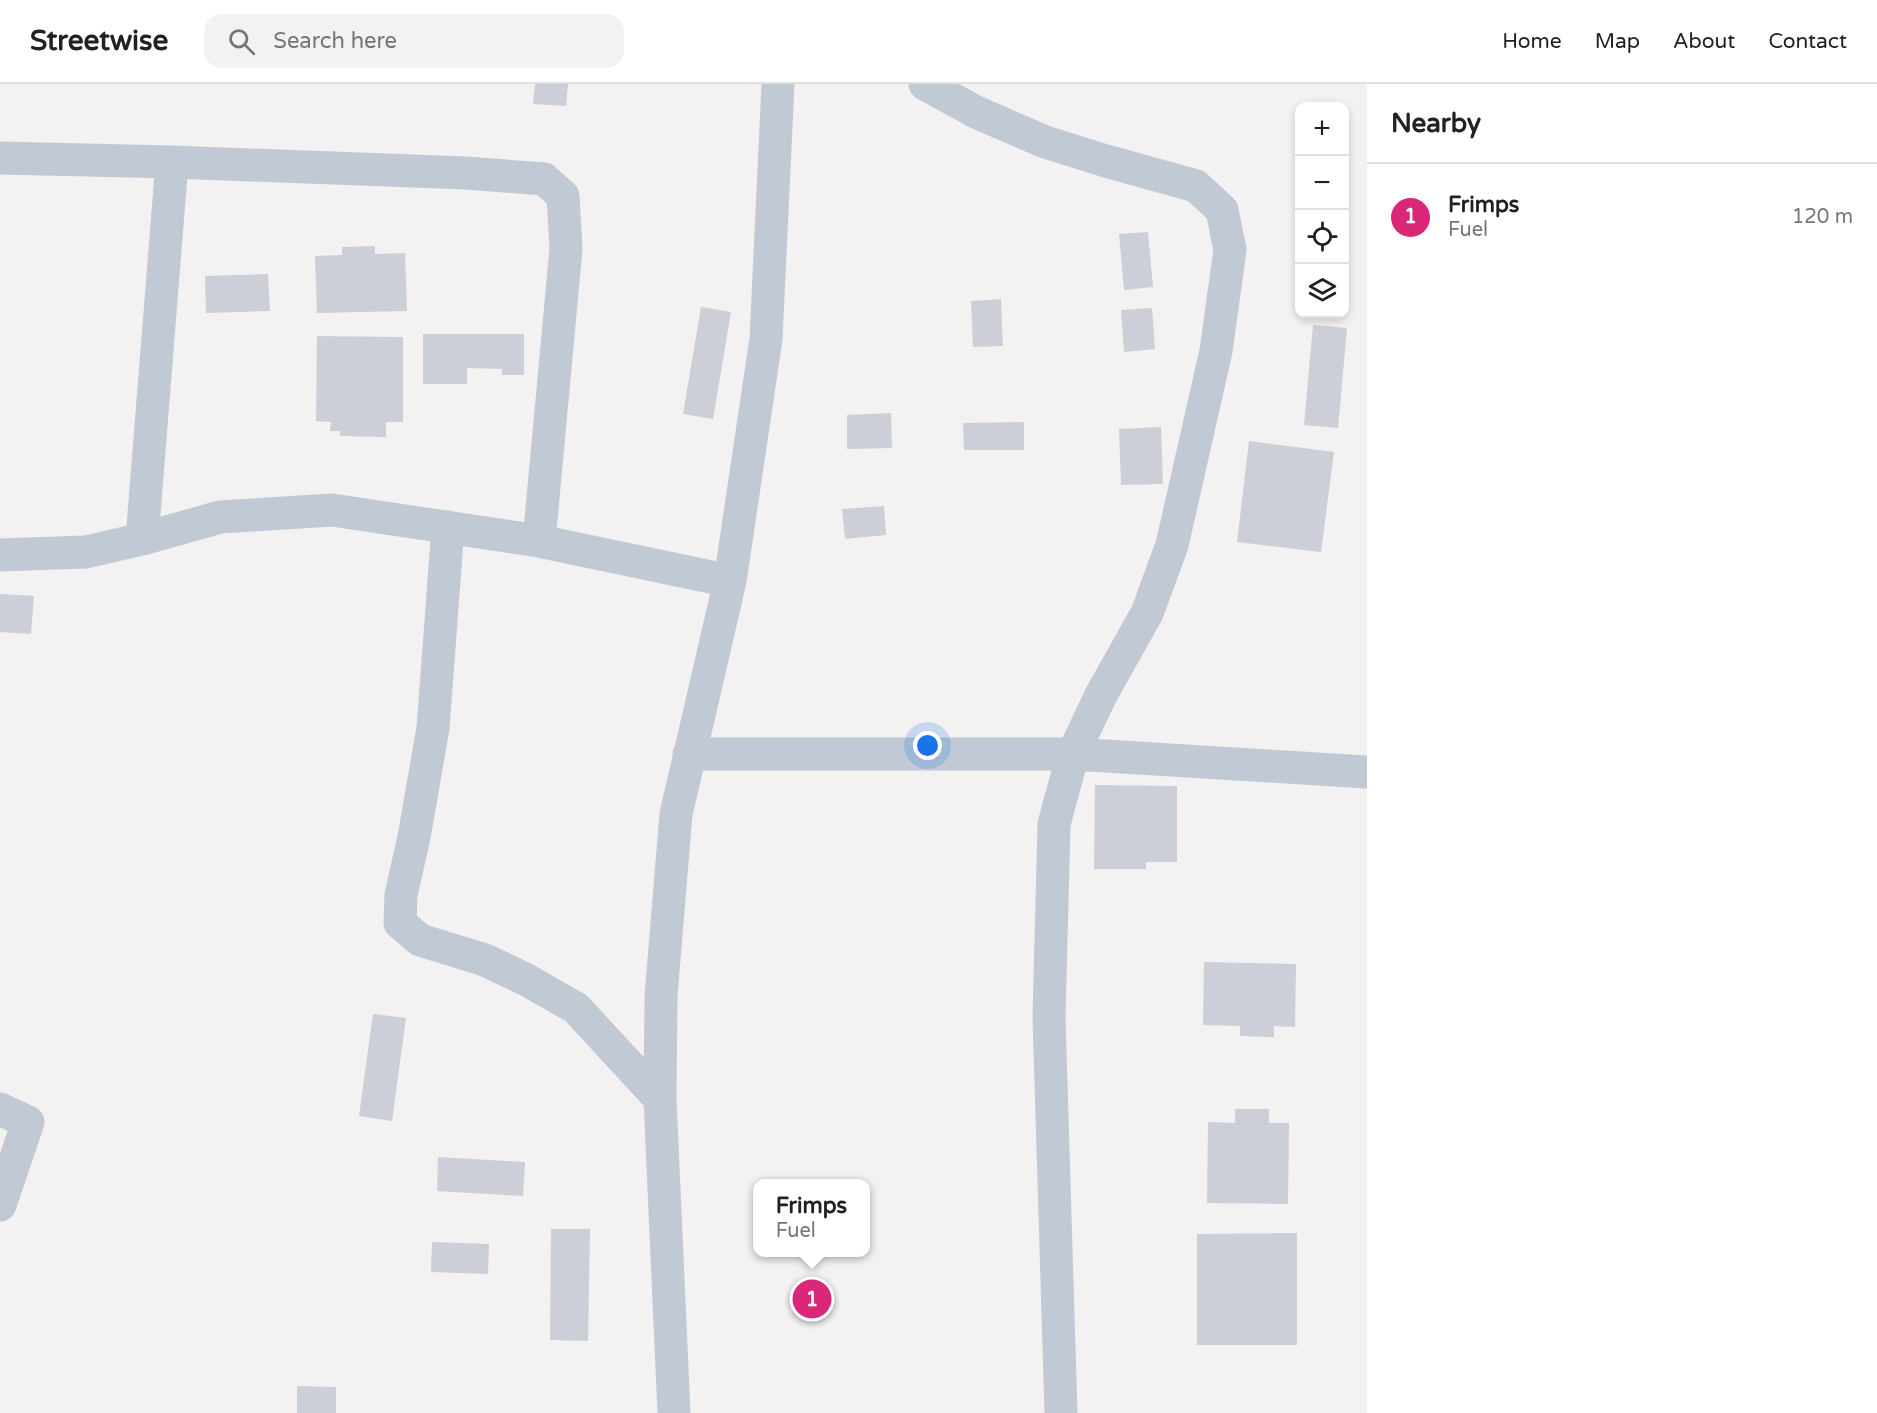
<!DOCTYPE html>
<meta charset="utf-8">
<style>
body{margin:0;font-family:"Varela Round",sans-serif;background:#f2f2f2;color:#202124}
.controls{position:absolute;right:18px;top:18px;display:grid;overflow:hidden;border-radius:12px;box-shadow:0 3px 9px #0003}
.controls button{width:54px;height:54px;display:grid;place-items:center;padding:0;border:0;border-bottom:2px solid #e0e0e0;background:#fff;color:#202124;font:30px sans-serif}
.you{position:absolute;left:928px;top:662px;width:21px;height:21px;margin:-15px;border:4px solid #fff;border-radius:50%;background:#1a73e8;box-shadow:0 0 0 9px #1a73e833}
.badge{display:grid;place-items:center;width:39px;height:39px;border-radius:50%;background:#db2777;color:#fff;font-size:20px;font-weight:700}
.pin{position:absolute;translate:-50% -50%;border:3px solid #fff;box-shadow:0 2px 6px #0006}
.popup{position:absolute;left:753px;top:1095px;width:117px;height:78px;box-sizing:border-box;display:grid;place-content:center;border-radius:12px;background:#fff;filter:drop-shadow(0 2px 4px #0005);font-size:20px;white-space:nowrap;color:#757577}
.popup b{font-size:22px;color:#202124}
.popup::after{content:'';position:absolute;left:50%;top:100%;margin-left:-12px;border:12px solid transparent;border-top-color:#fff}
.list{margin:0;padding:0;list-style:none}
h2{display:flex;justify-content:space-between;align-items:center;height:78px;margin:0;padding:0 24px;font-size:26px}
h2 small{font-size:20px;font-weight:400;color:#757577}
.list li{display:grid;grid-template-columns:39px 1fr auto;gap:18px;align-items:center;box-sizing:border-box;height:108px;padding:0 24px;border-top:2px solid #e0e0e0}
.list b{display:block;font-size:22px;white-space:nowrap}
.list p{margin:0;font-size:20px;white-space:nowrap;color:#757577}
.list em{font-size:20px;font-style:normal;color:#757577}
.icon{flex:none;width:33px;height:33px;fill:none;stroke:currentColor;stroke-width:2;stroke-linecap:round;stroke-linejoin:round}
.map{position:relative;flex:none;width:1367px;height:1329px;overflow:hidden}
header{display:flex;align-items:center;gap:36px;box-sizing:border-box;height:84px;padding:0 30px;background:#fff;border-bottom:2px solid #e0e0e0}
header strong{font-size:28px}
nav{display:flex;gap:33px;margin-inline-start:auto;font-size:21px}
.search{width:420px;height:54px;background:#f2f2f2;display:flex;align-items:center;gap:15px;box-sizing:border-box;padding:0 21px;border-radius:18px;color:#757577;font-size:22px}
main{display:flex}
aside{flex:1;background:#fff}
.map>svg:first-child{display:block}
.building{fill:#cccfd7}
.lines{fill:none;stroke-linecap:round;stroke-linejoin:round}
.minor{stroke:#c1cad4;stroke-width:33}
</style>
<header>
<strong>Streetwise</strong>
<div class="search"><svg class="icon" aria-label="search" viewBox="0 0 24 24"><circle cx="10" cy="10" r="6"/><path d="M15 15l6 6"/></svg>Search here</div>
<nav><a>Home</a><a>Map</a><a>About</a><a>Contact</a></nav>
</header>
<main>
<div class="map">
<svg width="1367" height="1329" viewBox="0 0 1367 1329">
<rect width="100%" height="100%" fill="#f3f1f1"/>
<path class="building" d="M535 0H568L566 22 533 20Z
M1148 148 1153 203 1124 206 1119 150Z
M375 162V170L405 169 407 227 317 229 315 172 342 171V163Z
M268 190 270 227 206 229 205 192Z
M1001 215 1003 262 973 263 971 217Z
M701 223 731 228 713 335 683 330Z
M1152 224 1155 265 1124 268 1121 226Z
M1313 241 1347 244 1338 344 1304 341Z
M423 250H524V291H502V285L467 284V300H423Z
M317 252 403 253V338H386V353L340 352V347H330L331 338 316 337Z
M891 329 892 364 847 365V331Z
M1024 338V366H964L963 339Z
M1161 343 1163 400 1121 401 1119 345Z
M1249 357 1334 368 1321 468 1237 458Z
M884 422 886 451 845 455 842 425Z
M0 510 34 512 31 550 0 548Z
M1095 701 1177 702V778H1146V785H1094Z
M1204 878 1296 880 1295 943 1274 942V953L1240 952V942L1203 941Z
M373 930 406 934 392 1037 359 1032Z
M1235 1025H1269V1039H1289L1288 1120 1207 1119 1208 1038 1235 1039Z
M438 1073 525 1078 523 1112 437 1107Z
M551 1145H590L588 1257 550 1256Z
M1297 1149V1261H1197V1150Z
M432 1158 489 1160 488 1190 431 1188Z
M297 1302 336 1303V1329H297Z"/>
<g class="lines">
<path class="minor" d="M925 0 976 28 1045 58 1106 77 1196 102 1222 126 1230 166 1216 267 1172 461 1147 529 1101 611 1073 670 1054 740 1049 933 1061 1329
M0 74 172 78 466 89 544 95 563 112 566 165 539 457
M448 443 433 644 414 753 401 811 400 839 420 856 485 876 525 895 576 924 660 1015
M142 455 172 78
M0 471 86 468 142 455 220 433 332 426 539 457 730 497
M689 670H1073L1367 688
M0 1025 28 1038 0 1121
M674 1329 660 1015 661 912 676 730 730 497 766 255 778 0"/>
</g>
</svg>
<div class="controls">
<button>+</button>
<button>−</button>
<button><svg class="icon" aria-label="locate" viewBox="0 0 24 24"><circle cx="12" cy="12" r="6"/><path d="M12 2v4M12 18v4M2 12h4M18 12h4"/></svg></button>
<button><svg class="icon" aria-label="layers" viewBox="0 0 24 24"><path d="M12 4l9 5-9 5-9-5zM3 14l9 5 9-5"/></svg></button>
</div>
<div class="you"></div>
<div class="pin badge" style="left:812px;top:1215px">1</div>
<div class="popup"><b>Frimps</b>Fuel</div>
</div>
<aside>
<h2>Nearby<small></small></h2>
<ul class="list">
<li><span class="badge">1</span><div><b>Frimps</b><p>Fuel</p></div><em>120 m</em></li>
</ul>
</aside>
</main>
